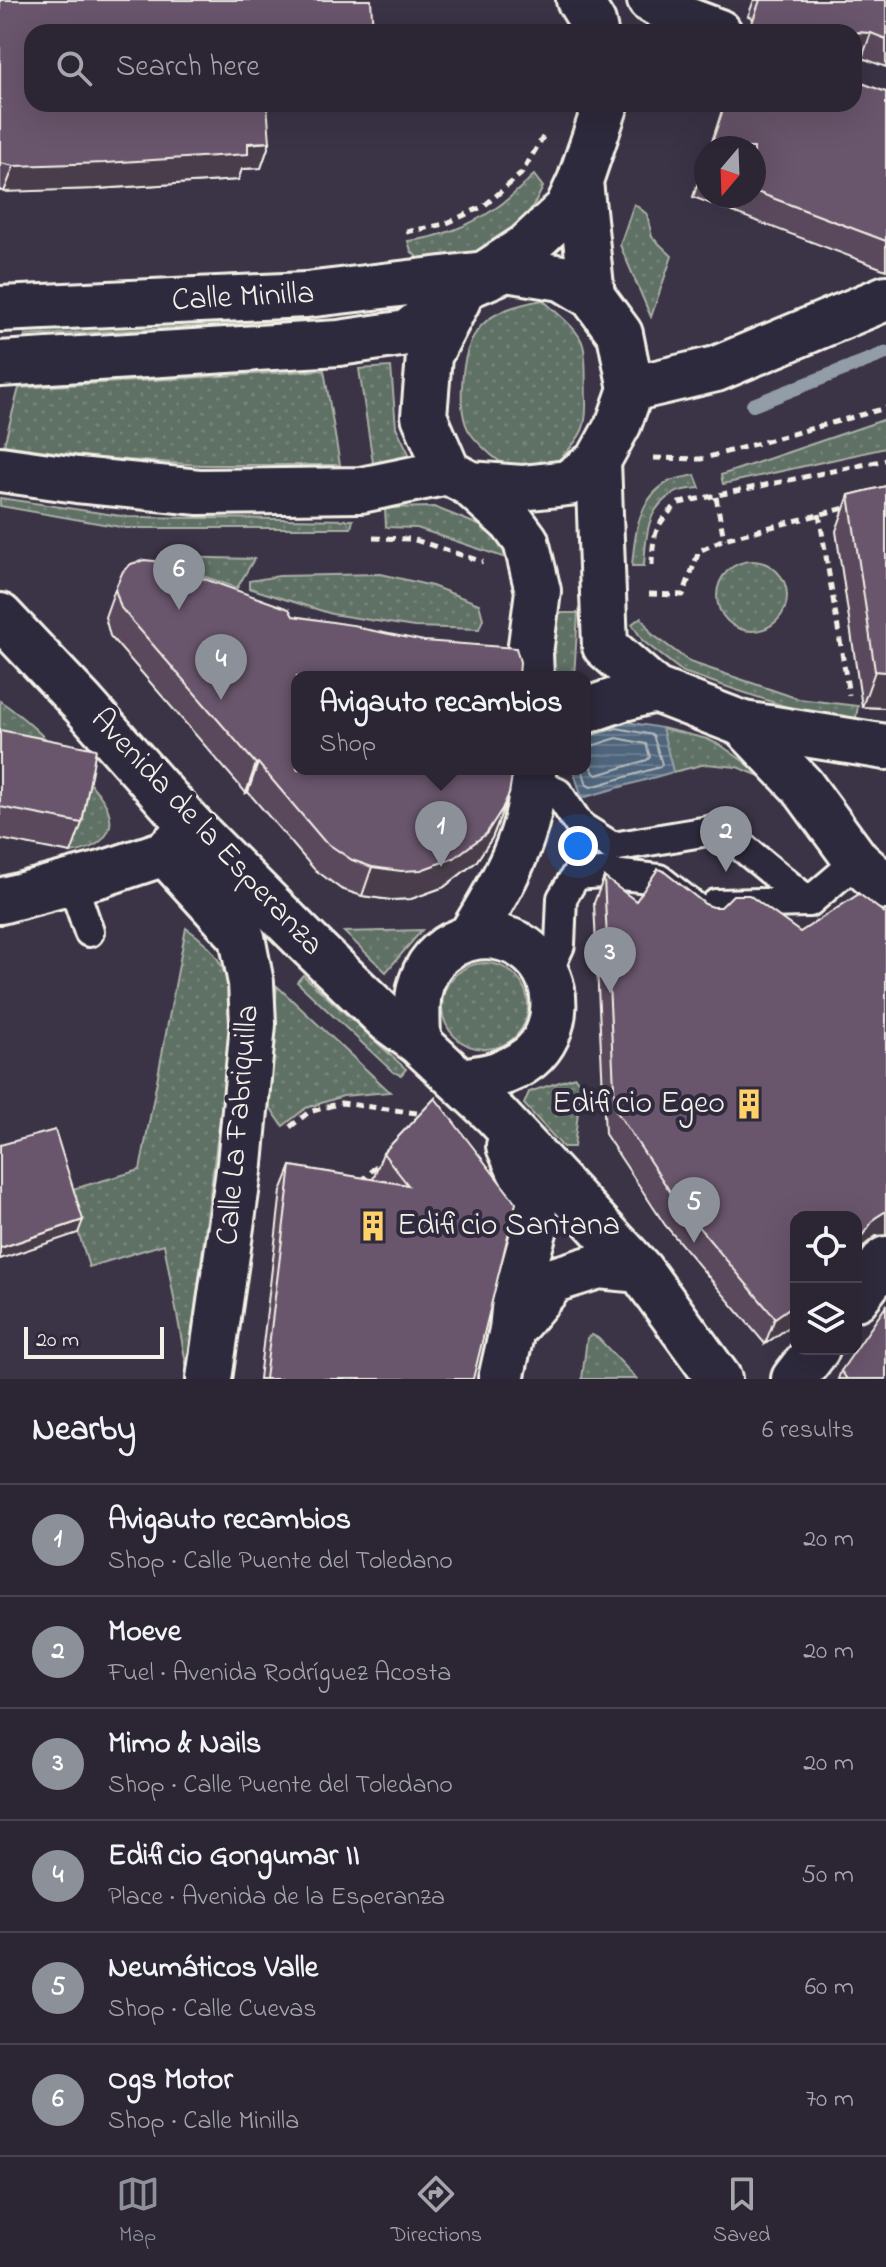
<!DOCTYPE html>
<meta charset="utf-8">
<style>
body{margin:0;font-family:"Indie Flower",sans-serif;background:#383240;color:#f1f3f6}
.controls{position:absolute;right:24px;bottom:24px;display:grid;overflow:hidden;border-radius:16px;box-shadow:0 8px 32px #0002}
.controls button{width:72px;height:72px;display:grid;place-items:center;padding:0;border:0;border-bottom:2px solid #48434f;background:#2c2634;color:#f1f3f6;font:40px sans-serif}
.compass{position:absolute;left:694px;top:136px;width:72px;height:72px;border-radius:50%;background:#2c2634;box-shadow:0 8px 32px #0002;rotate:199deg}
.scale{position:absolute;left:24px;bottom:20px;width:140px;box-sizing:border-box;padding-left:8px;border:4px solid #f4f1e8;border-top:0;font-size:22px;line-height:28px;white-space:nowrap;color:#f4f1e8;-webkit-text-stroke:6px #2f2a3d;paint-order:stroke}
.you{position:absolute;left:578px;top:846px;width:28px;height:28px;margin:-20px;border:6px solid #fff;border-radius:50%;background:#1a73e8;box-shadow:0 0 0 12px #1a73e833}
.badge{display:grid;place-items:center;width:52px;height:52px;border-radius:50%;background:#8c9099;color:#fff;font-size:26px;font-weight:700}
.pin{position:absolute;translate:-50% -66px;filter:drop-shadow(0 2px 4px #0008)}
.pin::after{content:'';position:absolute;top:42px;width:28px;height:24px;background:inherit;clip-path:polygon(0 0,100% 0,50% 100%)}
.popup{position:absolute;left:291px;top:671px;width:300px;height:104px;box-sizing:border-box;display:grid;place-content:center;border-radius:16px;background:#2c2634;filter:drop-shadow(0 2px 6px #0005);font-size:26px;white-space:nowrap;color:#a6a5ac}
.popup b{font-size:30px;color:#f1f3f6}
.popup::after{content:'';position:absolute;left:50%;top:100%;margin-left:-16px;border:16px solid transparent;border-top-color:#2c2634}
.list{margin:0;padding:0;list-style:none}
h2{display:flex;justify-content:space-between;align-items:center;height:104px;margin:0;padding:0 32px;font-size:34px}
h2 small{font-size:26px;font-weight:400;color:#a6a5ac}
.list li{display:grid;grid-template-columns:52px 1fr auto;gap:24px;align-items:center;box-sizing:border-box;height:112px;padding:0 32px;border-top:2px solid #48434f}
.list b{display:block;font-size:30px;white-space:nowrap}
.list p{margin:0;font-size:26px;white-space:nowrap;color:#a6a5ac}
.list em{font-size:26px;font-style:normal;color:#a6a5ac}
.icon{flex:none;width:44px;height:44px;fill:none;stroke:currentColor;stroke-width:2;stroke-linecap:round;stroke-linejoin:round}
.map{position:relative;flex:none;width:886px;height:1379px;overflow:hidden}
.search{position:absolute;background:#2c2634;box-shadow:0 8px 32px #0002;left:24px;right:24px;top:24px;height:88px;display:flex;align-items:center;gap:20px;box-sizing:border-box;padding:0 28px;border-radius:24px;color:#a6a5ac;font-size:30px}
.sheet{height:776px;background:#2c2634}
nav{display:flex;justify-content:space-around;align-items:center;box-sizing:border-box;height:112px;border-top:2px solid #48434f;background:#2c2634;font-size:22px;color:#a6a5ac}
nav a{display:grid;justify-items:center;gap:4px}
nav .on{color:#8c9099}
.map>svg:first-child{display:block}
.grass{fill:url(#grass-dots);stroke:#aab0a6;stroke-width:2}
.water{fill:url(#water-rules);stroke:#929da7;stroke-width:2}
.lines{fill:none;stroke-linecap:round;stroke-linejoin:round}
.shore{stroke:#b2b9bc;stroke-width:2}
.stream{stroke:#929da7;stroke-width:14}
.service-casing{stroke:#f4f1e8;stroke-width:34}
.minor-casing{stroke:#f4f1e8;stroke-width:50}
.tertiary-casing{stroke:#f4f1e8;stroke-width:50}
.secondary-casing{stroke:#f4f1e8;stroke-width:50}
.path{stroke:#f4f1e8;stroke-width:5;stroke-dasharray:8 6;stroke-linecap:butt}
.service{stroke:#2f2a3d;stroke-width:28}
.minor{stroke:#2f2a3d;stroke-width:44}
.tertiary{stroke:#2f2a3d;stroke-width:44}
.secondary{stroke:#2f2a3d;stroke-width:44}
.wall{fill:#5a495d;stroke:#f4f1e8;stroke-width:2}
.shaded-wall{fill:#4a3c4c;stroke:#f4f1e8;stroke-width:2}
.building{fill:#69556c;stroke:#f4f1e8;stroke-width:2}
.labels{text-anchor:middle;dominant-baseline:central;stroke-width:8;stroke-linejoin:round;paint-order:stroke}
.street-label{font-size:32px;fill:#f4f1e8;stroke:#2f2a3d}
.poi-label{font-size:32px;fill:#f4f1e8;stroke:#2f2a3d;text-anchor:end}
</style>
<div class="map">
<svg width="886" height="1379" viewBox="0 0 886 1379">
<defs>
<pattern id="grass-dots" width="8" height="8" patternUnits="userSpaceOnUse" patternTransform="scale(2)"><rect width="8" height="8" fill="#5f6f65"/><path d="M2 2h.1M6 6h.1" fill="none" stroke="#77847b" stroke-width="1.8" stroke-linecap="round"/></pattern>
<pattern id="water-rules" width="6" height="5" patternUnits="userSpaceOnUse" patternTransform="scale(2)"><rect width="6" height="5" fill="#50657b"/><path d="M0 2.5h6" fill="none" stroke="#6a7c8e"/></pattern>
</defs>
<rect width="100%" height="100%" fill="#3b3346"/>
<filter id="ink" filterUnits="userSpaceOnUse"><feTurbulence type="fractalNoise" baseFrequency=".0125" numOctaves="2"/><feDisplacementMap in="SourceGraphic" scale="16" xChannelSelector="R" yChannelSelector="G"/><feConvolveMatrix kernelMatrix="1 2 1 2 8 2 1 2 1" color-interpolation-filters="sRGB"/></filter>
<g filter="url(#ink)">
<path class="grass" d="M534 175 543 187C528 222 502 242 466 256 454 261 437 262 423 264L411 251 408 241C439 238 471 225 496 208 510 199 522 186 534 175Z
M634 204 647 214 652 237 672 256 651 317 620 245Z
M543 300C555 312 579 329 583 345 587 358 585 386 586 400 587 427 582 435 565 454 550 471 522 472 503 463 495 460 476 441 471 434 462 423 461 401 462 387 464 328 486 310 543 300Z
M307 309 308 320 25 336 24 324Z
M391 367 396 427 412 460 373 463 359 369Z
M324 370 340 465H202L99 458 4 445 19 388Z
M886 419V448L723 484 721 475Z
M695 475 700 488C692 489 682 489 675 493 646 507 646 537 644 566H632C635 534 637 499 670 481 677 478 687 477 695 475Z
M0 498 128 517 353 520 351 528H126L0 506Z
M434 507 511 538 512 560 417 528 386 527 385 508Z
M171 557 254 559 237 588 168 564Z
M717 596a35 35 0 1 1 70 0a35 35 0 1 1-70 0Z
M381 574 432 586 479 604 483 619 479 629 414 627 332 614 249 588V581L279 576Z
M557 613H578L574 677H553Z
M641 617 652 634 690 662 799 699 858 706 856 718 796 710 683 672 643 641 632 624Z
M0 701C26 718 49 742 71 764 81 775 93 785 101 797 123 828 103 848 71 853L85 779 0 763Z
M662 728 707 739 722 746 770 780 737 767 706 764 673 772Z
M186 928C220 951 223 967 235 1004L187 1369 164 1244 89 1267 66 1191 140 1170Z
M422 930 386 972 344 932Z
M442 1006a43 43 0 1 1 86 0a43 43 0 1 1-86 0Z
M303 975 406 1069 401 1075 393 1072 297 982Z
M277 986 390 1092 343 1096 306 1108 283 1126 265 1100Z
M575 1077 581 1086 574 1147H563L524 1104 529 1092Z
M592 1335 598 1338 637 1379H582L587 1338Z"/>
<path class="water" d="M616 720 662 728 673 772 582 798 573 769H585V731Z"/>
<g class="lines">
<path class="shore" d="M585 748 617 738 646 744 650 757 647 760 597 775 594 773 585 756
M582 769 587 785 591 787 660 767 662 764 653 735 617 728 585 737"/>
<path class="stream" d="M753 405 886 353"/>
<g class="service-casing">
<path id="service" d="M533 782 558 793 580 826 613 847 720 829 809 902
M72 882 89 932
M547 973 560 945 562 898 576 875 602 873 659 879 706 916 716 904 809 902 857 861"/>
</g>
<g class="minor-casing">
<path id="minor" d="M579 0 593 23 595 32
M650 0 687 20 719 32
M580 181 592 296
M471 283 526 247 567 209 580 181 606 104
M0 309 306 295 485 274
M631 389 716 369 886 298
M743 724 802 786 857 861 886 887
M165 853 242 937 251 983 253 1024 240 1164 209 1379
M856 1298 886 1259
M794 1379 817 1349"/>
</g>
<g class="tertiary-casing">
<path id="tertiary" d="M0 901 102 874 165 853 192 827"/>
</g>
<g class="secondary-casing">
<path id="secondary" d="M458 300 429 356 424 416 448 472 470 484 512 522 526 541 538 591 530 653 531 677
M0 364 339 343 407 333 464 287 506 269 562 278 592 296 620 334 631 389 619 423 598 461 568 483 522 488 470 484
M598 461 605 646 655 690 743 724 886 747
M0 469 77 480 199 492 361 490 448 472
M0 616 83 704 192 827 308 943 388 1020 418 1042 496 1115 640 1270 719 1379
M585 711 620 699 655 690
M470 937C502 885 534 833 533 769
M418 1042C418 1022 415 1001 422 981 437 935 497 922 532 954 562 981 560 1033 529 1058 509 1074 485 1078 460 1081
M512 1330 554 1280 599 1266 640 1270
M501 1379 512 1330 515 1300 535 1228 532 1198 509 1146"/>
</g>
<path class="path" d="M406 232 445 224 484 206 521 174 543 137
M654 458 701 459 886 408
M716 497 724 539
M819 514 849 695
M373 538 412 539 483 562
M652 565C653 534 655 524 679 503L886 460
M649 594 683 595 699 551 724 539 849 507
M290 1127 309 1112 341 1103 425 1114
M361 1182 382 1160"/>
<use href="#service" class="service"/>
<use href="#minor" class="minor"/>
<use href="#tertiary" class="tertiary"/>
<use href="#secondary" class="secondary"/>
</g>
<path class="wall" d="M0 0 32 32 270 142 261 168 242 169 238 180 96 189 0 191Z
M754 0H886V67L862 58 854 32H748L753 18 748 16Z
M886 92V270L693 197 706 159V196H754V148H710L724 104H854Z
M886 486V708L862 707 836 531 849 495Z
M115 589 359 628 498 823 492 838 476 862 444 887 411 899 391 900 362 896 341 889 314 869 248 792 246 793 110 636 105 617Z
M0 730 82 823 71 853 0 839Z
M604 877 876 1236 866 1244 796 1217V1322L765 1344 665 1225 605 1134 594 903Z
M435 1098 473 1379H259L281 1191 291 1166 374 1180 373 1179 383 1153Z
M841 1371 886 1379H838Z"/>
<path class="shaded-wall" d="M858 32 871 33 862 58H854V34Z
M270 142 261 168 242 169 238 180 96 189 4 192 14 166Z
M875 671 886 672V708L862 707Z
M258 763 248 792 246 793 256 764Z
M509 794 492 838 476 862 444 887 411 899 391 900 362 896 372 867Z
M886 1211V1235L876 1236 866 1244 856 1257V1244L875 1218Z
M83 1220 78 1233 0 1259V1248Z
M796 1303V1322L765 1344 775 1318Z"/>
<path class="building" d="M0 0H371L373 32H32V104H267L270 142 248 143V154L105 163 14 166 0 163Z
M760 0H886V39L871 33 858 32 854 34V32H749Z
M854 80 886 92V241L754 191V148H710L725 104H854Z
M886 486V672L875 671 849 495Z
M144 560 154 561 289 609 293 616 359 626V628L424 641 516 648 520 662 519 677H297V769H513L509 794 502 809 486 834 454 858 421 870 401 871 372 867 352 860 324 841 258 763 256 764 121 608 115 589 123 571 131 564Z
M0 730 96 749 82 823 0 807Z
M658 869 662 870 705 904 713 907H721L733 895H749L800 932 859 894 886 914V1211L875 1218 856 1244V1217H796V1303L775 1318 675 1199 615 1109 604 877 636 901Z
M435 1098 516 1203 473 1379H265L291 1166 408 1185 383 1153Z
M55 1130 83 1220 0 1248V1145Z
M886 1306V1379H847L841 1371Z"/>
</g>
<defs>
<g id="building-bare" transform="scale(2.4)"><path d="M-4-6H4V6H1V3H-1V6H-4ZM-2.5-4.3h1.7v1.8h-1.7ZM.8-4.3h1.7v1.8H.8ZM-2.5-1h1.7V.8h-1.7ZM.8-1h1.7V.8H.8Z" fill="#ffd166" stroke="#2f2a3d" stroke-width="2.5" paint-order="stroke"/></g>
</defs>
<g fill-rule="evenodd">
<use href="#building-bare" x="749" y="1104"/>
<use href="#building-bare" x="373" y="1226"/>
</g>
<g class="labels">
<g class="street-label">
<text transform="translate(243 298) rotate(-3)">Calle Minilla</text>
<text transform="translate(206 833) rotate(47)">Avenida de la Esperanza</text>
<text transform="translate(239 1125) rotate(-85)">Calle La Fabriquilla</text>
</g>
<g class="poi-label">
<text x="725" y="1104">Edificio Egeo</text>
<text x="397" y="1226" text-anchor="start">Edificio Santana</text>
</g>
</g>
</svg>
<div class="controls">
<button><svg class="icon" aria-label="locate" viewBox="0 0 24 24"><circle cx="12" cy="12" r="6"/><path d="M12 2v4M12 18v4M2 12h4M18 12h4"/></svg></button>
<button><svg class="icon" aria-label="layers" viewBox="0 0 24 24"><path d="M12 4l9 5-9 5-9-5zM3 14l9 5 9-5"/></svg></button>
</div>
<svg class="compass" viewBox="-18 -18 36 36"><path d="M0-13l5 13h-10z" fill="#e53935"/><path d="M0 13l5-13h-10z" fill="#a6a5ac"/></svg>
<div class="scale">20 m</div>
<div class="you"></div>
<div class="pin badge" style="left:441px;top:867px">1</div>
<div class="popup"><b>Avigauto recambios</b>Shop</div>
<div class="pin badge" style="left:726px;top:872px">2</div>
<div class="pin badge" style="left:610px;top:993px">3</div>
<div class="pin badge" style="left:221px;top:700px">4</div>
<div class="pin badge" style="left:694px;top:1243px">5</div>
<div class="pin badge" style="left:179px;top:610px">6</div>
<div class="search"><svg class="icon" aria-label="search" viewBox="0 0 24 24"><circle cx="10" cy="10" r="6"/><path d="M15 15l6 6"/></svg>Search here</div>
</div>
<section class="sheet">
<h2>Nearby<small>6 results</small></h2>
<ul class="list">
<li><span class="badge">1</span><div><b>Avigauto recambios</b><p>Shop · Calle Puente del Toledano</p></div><em>20 m</em></li>
<li><span class="badge">2</span><div><b>Moeve</b><p>Fuel · Avenida Rodríguez Acosta</p></div><em>20 m</em></li>
<li><span class="badge">3</span><div><b>Mimo &amp; Nails</b><p>Shop · Calle Puente del Toledano</p></div><em>20 m</em></li>
<li><span class="badge">4</span><div><b>Edificio Gongumar II</b><p>Place · Avenida de la Esperanza</p></div><em>50 m</em></li>
<li><span class="badge">5</span><div><b>Neumáticos Valle</b><p>Shop · Calle Cuevas</p></div><em>60 m</em></li>
<li><span class="badge">6</span><div><b>Ogs Motor</b><p>Shop · Calle Minilla</p></div><em>70 m</em></li>
</ul>
</section>
<nav>
<a class="on"><svg class="icon" aria-label="map" viewBox="0 0 24 24"><path d="M3 6l6-2 6 2 6-2v14l-6 2-6-2-6 2zM9 4v14M15 6v14"/></svg>Map</a>
<a><svg class="icon" aria-label="directions" viewBox="0 0 24 24"><path d="M12 3l9 9-9 9-9-9zM9 14v-3h6M13 9l2 2-2 2"/></svg>Directions</a>
<a><svg class="icon" aria-label="saved" viewBox="0 0 24 24"><path d="M7 4h10v16l-5-4-5 4z"/></svg>Saved</a>
</nav>
